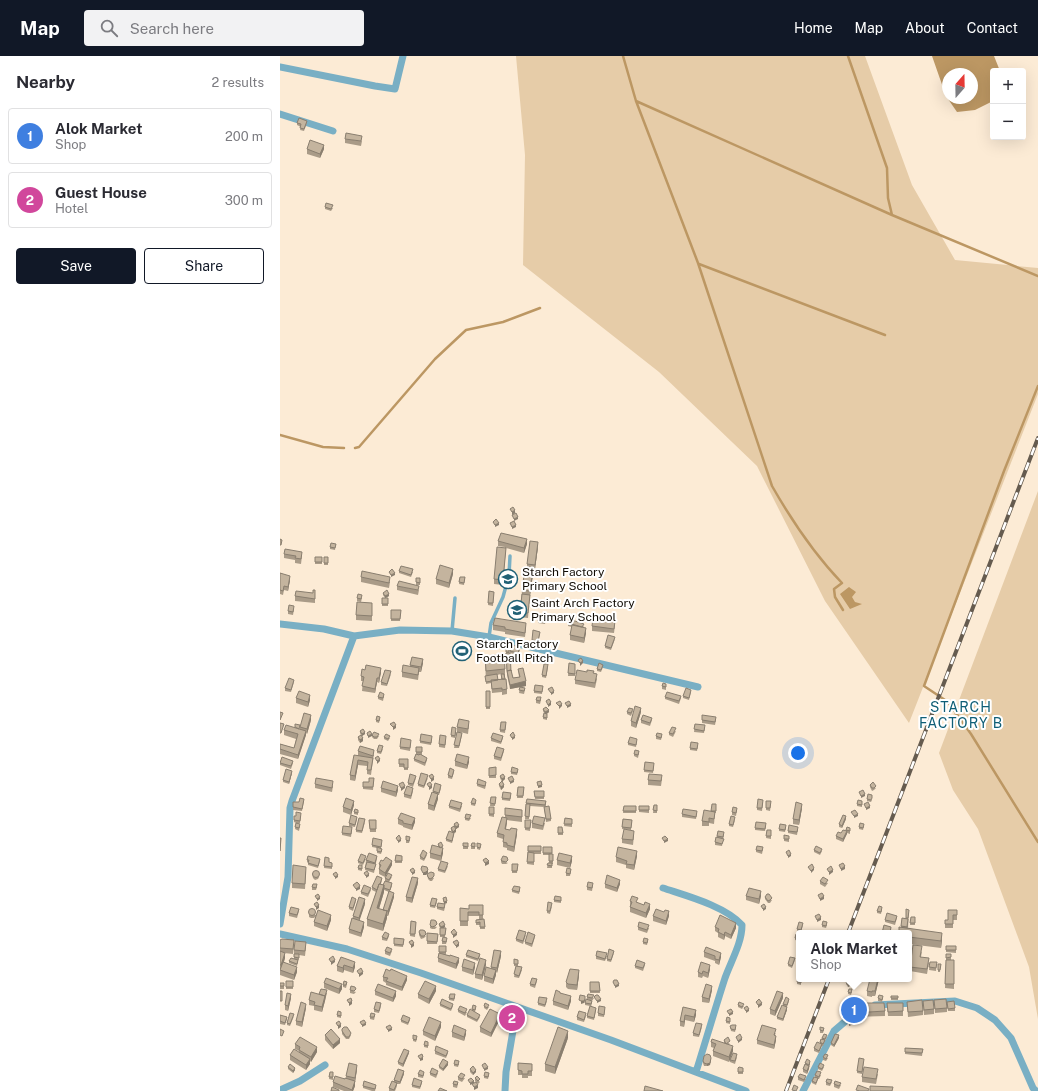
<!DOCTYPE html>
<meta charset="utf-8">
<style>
body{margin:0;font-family:"Public Sans",sans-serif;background:#f2f2f3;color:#2b2b33}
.controls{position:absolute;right:12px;top:12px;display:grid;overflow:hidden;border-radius:4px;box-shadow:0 4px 16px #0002}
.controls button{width:36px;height:36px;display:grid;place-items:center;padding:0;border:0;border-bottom:1px solid #e1e1e2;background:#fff;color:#2b2b33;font:20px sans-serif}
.compass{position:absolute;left:662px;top:12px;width:36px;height:36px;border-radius:50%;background:#fff;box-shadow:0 4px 16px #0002;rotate:20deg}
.you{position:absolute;left:518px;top:697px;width:14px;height:14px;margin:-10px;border:3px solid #fff;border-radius:50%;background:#1a73e8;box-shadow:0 0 0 6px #1a73e833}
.badge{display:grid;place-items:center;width:26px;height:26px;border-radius:50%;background:#111827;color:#fff;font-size:13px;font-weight:700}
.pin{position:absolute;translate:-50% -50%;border:2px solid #fff;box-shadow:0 1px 4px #0006}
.popup{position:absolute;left:516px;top:874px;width:116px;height:52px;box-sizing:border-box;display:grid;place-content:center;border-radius:4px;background:#fff;filter:drop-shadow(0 1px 3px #0005);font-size:13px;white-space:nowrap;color:#7c7c81}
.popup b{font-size:15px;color:#2b2b33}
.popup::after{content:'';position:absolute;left:50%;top:100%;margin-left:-8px;border:8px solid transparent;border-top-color:#fff}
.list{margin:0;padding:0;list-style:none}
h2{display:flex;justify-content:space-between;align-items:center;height:52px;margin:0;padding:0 16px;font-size:17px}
h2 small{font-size:13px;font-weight:400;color:#7c7c81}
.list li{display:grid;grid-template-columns:26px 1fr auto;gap:12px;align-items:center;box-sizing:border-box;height:56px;margin:0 8px 8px;padding:0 8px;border:1px solid #e1e1e2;border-radius:4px}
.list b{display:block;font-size:15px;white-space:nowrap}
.list p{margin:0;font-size:13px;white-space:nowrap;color:#7c7c81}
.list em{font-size:13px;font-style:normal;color:#7c7c81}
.actions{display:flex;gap:8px;padding:12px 16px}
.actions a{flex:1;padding:9px 0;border:1px solid #111827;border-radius:4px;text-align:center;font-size:14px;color:#111827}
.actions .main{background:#111827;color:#fff}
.icon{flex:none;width:22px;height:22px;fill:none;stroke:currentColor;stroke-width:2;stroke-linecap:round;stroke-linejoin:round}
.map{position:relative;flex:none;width:758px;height:1035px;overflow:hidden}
header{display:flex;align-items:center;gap:24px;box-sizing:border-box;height:56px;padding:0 20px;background:#111827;color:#fff}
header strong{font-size:19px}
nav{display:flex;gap:22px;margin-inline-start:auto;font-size:14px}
.search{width:280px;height:36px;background:#f2f2f3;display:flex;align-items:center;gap:10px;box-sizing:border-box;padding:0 14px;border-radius:4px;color:#7c7c81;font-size:15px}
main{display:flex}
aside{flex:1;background:#fff}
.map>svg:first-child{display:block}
.green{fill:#e6cca8}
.water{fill:#bc9763;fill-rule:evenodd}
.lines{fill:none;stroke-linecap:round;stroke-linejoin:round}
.stream{stroke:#bc9763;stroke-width:2.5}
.lane{stroke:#79afc4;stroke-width:3.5}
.street{stroke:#79afc4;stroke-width:7}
.rail-casing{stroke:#655b4f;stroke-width:4}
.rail{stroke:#fff;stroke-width:2.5;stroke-dasharray:8;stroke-linecap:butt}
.wall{fill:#a99b88;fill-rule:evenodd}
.shaded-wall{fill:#897e6f}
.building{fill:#c4b49e;stroke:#897e6f}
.labels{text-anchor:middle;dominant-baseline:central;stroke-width:4;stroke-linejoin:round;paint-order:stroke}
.poi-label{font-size:12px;fill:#110c05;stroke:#fff;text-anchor:start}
.quarter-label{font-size:14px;letter-spacing:1px;fill:#0f5e76;stroke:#fff}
</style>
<header>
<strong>Map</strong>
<div class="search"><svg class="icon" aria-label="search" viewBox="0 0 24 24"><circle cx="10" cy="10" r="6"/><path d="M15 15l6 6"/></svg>Search here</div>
<nav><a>Home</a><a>Map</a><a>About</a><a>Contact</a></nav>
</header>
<main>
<aside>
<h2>Nearby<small>2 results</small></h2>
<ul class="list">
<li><span class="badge" style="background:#3f7fe0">1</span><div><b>Alok Market</b><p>Shop</p></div><em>200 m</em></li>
<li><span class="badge" style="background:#d1479c">2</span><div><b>Guest House</b><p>Hotel</p></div><em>300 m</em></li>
</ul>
<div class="actions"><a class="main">Save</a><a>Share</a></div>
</aside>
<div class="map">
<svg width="758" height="1035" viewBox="0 0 758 1035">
<rect width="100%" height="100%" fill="#fcebd5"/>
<path class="green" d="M236 0H585L632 129 675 204 758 212V338L629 667 545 545 477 410 379 316 243 209 245 99Z
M758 435V963L749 911 698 773 673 734 659 697Z"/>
<path class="water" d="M652 0H714L720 15H713V45L695 54 677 56 666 40ZM668 18H692V42H668Z
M569 531 576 536 572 541 575 546 582 548 570 553 560 538Z"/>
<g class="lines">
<path class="stream" d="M343 0 356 45 418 207 492 430C512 465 534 498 562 527L554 533 555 541 563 554
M568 0 607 112 608 142 612 159 758 220
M356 45 612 159
M419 208 605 279
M758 330 724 415 644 630 668 646 691 678 758 786
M0 379 43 391 64 392
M75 392 79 391 155 303 186 274 223 266 260 252"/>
<path class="lane" d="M172 575 175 542
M209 581 211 567 223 541 229 519 230 500"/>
<path class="street" d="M0 11 95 30 115 33 123 0
M0 58 53 75
M0 568 44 573 74 580
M383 832C407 840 445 850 462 869 462 887 451 905 445 922 435 953 426 984 416 1016
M0 868 8 821 10 752 12 745 74 580 120 574 172 575 209 581 418 631
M0 878 67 893 141 917 331 984 466 1035
M595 949 675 945 697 952 715 964 731 982 753 1032 756 1035
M0 1034 20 1025 45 1009
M225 1035 226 1016 237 951
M523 1035 554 975 568 963 576 950H585"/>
<g class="rail-casing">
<path id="rail" d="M568 877 758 382
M506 1035 549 923"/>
</g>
<use href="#rail" class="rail"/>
</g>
<path class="wall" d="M17 67H27L24 75 20 74 21 71 17 69Z
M65 83 82 85 81 90 65 87Z
M27 93H44L40 102 27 98Z
M45 151 53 152 51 155 45 153Z
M218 485 247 488 244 497 226 492 223 529 214 528V523L225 491 218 490Z
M56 488 55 494 50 493V491Z
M258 491 255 513 247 512V508Z
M4 498 22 500 21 508 15 507V504L4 502Z
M35 501H42V508H35Z
M44 501H48V509H44Z
M119 515 133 516 131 521 119 517Z
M0 517 10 524 8 535 4 534 3 539 0 538Z
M173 518 169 532 156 528V523Z
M253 518 250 540 248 562 240 561 242 534Z
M81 521 110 526 109 532 81 526Z
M180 521H185L184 529 179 528Z
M136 522H140V529H136Z
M117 530 139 534 138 539 117 534Z
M209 535 214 536 213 550 208 549Z
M103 537 109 540 106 542H108V550H102V542H105L103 539Z
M35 539V547L15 545V540Z
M77 542H82L81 546 77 545Z
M92 552V565L76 564V559Z
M14 553 13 559 8 558V555Z
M111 554H121L120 565H111Z
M266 564 265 568 258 567V565Z
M288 567 304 570 303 571 306 577 304 587 290 584V579L292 571 288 570Z
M213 569 246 572 245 581 225 578V576L213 574Z
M335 569 334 577 312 575V570Z
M260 578 258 587 252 586V584Z
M335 583 331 594 325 592V590Z
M226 589H229L231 615 233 622 239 621 238 613 246 630 241 631 245 634 244 638 239 637 240 631 230 633 227 619Z
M240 594 238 599 230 597V595Z
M205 600 225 613V623L227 633V638L222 639V636L212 637 211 627 206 628ZM221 618V623L218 624 217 619Z
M132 601 143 607 141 616H139L138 624 122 621V616L130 610Z
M289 607 295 608V620H288Z
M268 611 266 622 262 621V619Z
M323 611 321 616 317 615V613Z
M101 616 99 627 97 626 95 637 82 635 83 625H81V620Z
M111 618 107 630 101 629V626Z
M314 618 317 623 315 632 295 628V624Z
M14 626 11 636 5 635V632Z
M263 630 262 638 254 637V635Z
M382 630H386V634L382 633Z
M206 635H210V653H206Z
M411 636 409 644 403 642V640Z
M104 640 103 645 98 643V641Z
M385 641 401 642 399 648 385 643Z
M16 642 30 644 28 651 16 647Z
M256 644H261L260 648 256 647Z
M263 653 269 656 267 658V664L263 663V661L264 657 263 655Z
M353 655 351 660 347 658V656Z
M361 656 356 672 351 670V665Z
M100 663 99 667 96 666V664Z
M31 664 27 678 26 677V679L18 703 0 698V688L14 692 16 683 4 679V674L20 673V671Z
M361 664H372L370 670 361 667Z
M422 664H436L435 669 422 667Z
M226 668 225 677 220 676V674Z
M415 668 425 671 424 677 414 676Z
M189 669 188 678 180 676 182 679 179 692H174L177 676V671Z
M176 674 175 682 171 681V679Z
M80 675 85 678 82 680 83 685 80 687 78 684V681L81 679 80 677Z
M396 675 393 681 389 679V677Z
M92 679 99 680 97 683H94L92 681Z
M376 680H382L381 684 376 683Z
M104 681 110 682 108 685 104 683Z
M211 682H223L221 688 211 685Z
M152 683 151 689 140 687V685Z
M166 683 165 692 159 691V688Z
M357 685 356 691 348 689V687Z
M131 686 130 695 120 693V691Z
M418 689 417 695 410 694V692Z
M136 691H142V699L147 704 145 710 134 705V703L136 698Z
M103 693 101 698 97 697V695Z
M78 695 94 699 93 704 91 719 87 718V710L78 709 75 725 70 724V719L78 700Z
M224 695 221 705 214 703V700Z
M359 697 358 702 354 700V698Z
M119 703H128V714H124V711H119Z
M0 705 13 707 11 713 0 709Z
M175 705 189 706 187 713 175 710Z
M365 706 374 710 373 717 364 716Z
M216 711V722H209V712Z
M238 715 237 719 231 718V716Z
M174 716 172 723 168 722V719Z
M12 717 9 728 3 726V724Z
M220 720 225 723 222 725 224 731 221 734 219 730V728L222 726 220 722Z
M94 722 93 734 83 733V726H89Z
M136 722 133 731 128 729V727Z
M148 722 144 732 138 730V728Z
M382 723 381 730 368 729V724Z
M35 728 53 730 52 736 35 732Z
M197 728 206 729 205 733 197 730Z
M590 729 596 732 594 734 592 735 590 731Z
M238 731H244L243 742H237Z
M101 732 118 734 116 741 101 736Z
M161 732 159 739H158V743L154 755 148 753V748L153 736V735Z
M133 735 131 743 124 741V738Z
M254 735H264V743H255Z
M231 740 230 745 222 744V742Z
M211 741H216L215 750H210Z
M587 743 592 744 591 746 587 745Z
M24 745 22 755 13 754V751Z
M266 745V751L271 763V765L266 766 264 751 250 750 249 763H245L246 747Z
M486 745 491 748 490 755 486 754Z
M196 746 195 750 191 749V747Z
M483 746 482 755 477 754V752Z
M582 747V751L577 750V748Z
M436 748V757H435L434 768 429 767V770H422V765L431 755Z
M74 749 71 759 63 756V751Z
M374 749H377V757H373Z
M169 750H182L180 756 169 752Z
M344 750H356V757H343Z
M359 750H369V757L359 756Z
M225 752 242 759V766L227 764 226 773 237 778 234 796 227 794V792L223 791V783L217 781V777L225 761Z
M522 752 519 769 513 768V763Z
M214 754V761L209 760V758Z
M457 754 456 760 452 759V756Z
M74 756 78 757V759L74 758Z
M417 757 416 763 402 761V758Z
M16 760H21L20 767H16L20 770 19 775 15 773 16 767 14 766V764Z
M185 762H191L189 765 185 764Z
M285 762 292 763V771L284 770Z
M77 763 75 771 69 770V767Z
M118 763 135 766 132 774 123 771V770L118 768Z
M343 763 352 764 351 774 342 773Z
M566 763 562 772 559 771V768Z
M89 764H96V776H90Z
M245 764H251L250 775 245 774Z
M455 764 453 771 449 770V768Z
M85 766 82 777 76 776V774Z
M252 767H265L263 774 252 772Z
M174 768 179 771 176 773V776L174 777 172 787 166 785V783L172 776 171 775V772L174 770Z
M486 770 485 775 475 774V772Z
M584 770 583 774 579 773V771Z
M278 771 283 777V779H278Z
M567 771 570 774V778L567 777 563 786 556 783V780L566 775Z
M506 772 505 776 499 775V773Z
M518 773 517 779 508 777V775Z
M72 774 71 781 62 779V777Z
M487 774 491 777V783L486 782Z
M354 779 353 789 342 787V783Z
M444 779 442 790 435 789V786L437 781V780Z
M504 779 509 782V786L504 785Z
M126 784H130L129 787H126Z
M102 787 101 792 102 795 101 798 97 797V792L92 791V789Z
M183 787H188V793H183Z
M158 788 163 792V797L161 805 150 802V797L158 791Z
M191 790H195V793H191Z
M201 790 200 794 197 793V791Z
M248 790H261V798H254V809L247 808Z
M263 791H272V798H273V808H272V812H267L268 807H269V799H263Z
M483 793 482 798 476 796V794Z
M534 794 542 795 540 799 534 796Z
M116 799 122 800V807H115Z
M147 799 144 805 140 803V800Z
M357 800 354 814 346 812V809L336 806V801Z
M45 801 49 806 52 807V813L44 812Z
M97 802 94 817 85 814 86 804Z
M86 803 83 809 78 807V805Z
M27 804 40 805 38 812 28 809V806H27Z
M221 804 228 807 226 808H222L221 806Z
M277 804 292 805 290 812 277 809Z
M103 805 112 809 105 821 99 818V808Z
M232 808H238L237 817H232Z
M168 810 165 817 158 815V813Z
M78 812H82V815L78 814Z
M26 815 25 833 12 832V827Z
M291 815 290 820H286V817Z
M32 817 39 821 38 823 35 824 33 822Z
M147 818 154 822 152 825H150L148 823Z
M112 821 109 826 112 830 110 835 114 841 108 860H107V862L103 875 87 870V863L96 836 92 834V831L102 824 101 828 103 829 105 825V822ZM104 834 109 836 103 854 99 853 104 836Z
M540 825 548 827 545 831 540 828Z
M138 827 132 847 126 845V841Z
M325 828H340L337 836 325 832Z
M313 829 312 835 307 834V831Z
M32 831H37L36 834H32Z
M91 834 88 841 81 838V836Z
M232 834H240L239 838 232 836Z
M466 840H481L479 848 466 844Z
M485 841 492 844 490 847H488L485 843Z
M163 842 167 847 164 848 165 851 164 855 157 853V851L164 848Z
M281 843V847L274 846V844Z
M76 845 73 855 69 853V851Z
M350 845 358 847 370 853 366 862 350 856Z
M157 846 155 852 150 851V849Z
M85 848 79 864 84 871 81 881 69 877V873L73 862V860Z
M203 849V863H204L205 873H200V869H196V864L199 863V860H188V870H180V852L189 853Z
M272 850 270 858 267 857V855Z
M602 853 601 858 597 857V855Z
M677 854V864H673V872H665V864H668Z
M19 855 17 862 9 860V857Z
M29 856 36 859 51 864 47 875 34 870V866L36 860 34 862H31L29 861Z
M629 856 628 872 662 884 661 892 629 888V877L621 871 622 862H626Z
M373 860H389L386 869 373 865Z
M631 861H635V869H630Z
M617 862 615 869 605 866V864Z
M131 865 136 866 135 881 130 880Z
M159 868 165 871 163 872H166L165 881H160V872L159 870Z
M150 869 157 871 155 873H152L150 872Z
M523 869 521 876 517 875V873Z
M542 869H547L546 872 542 871Z
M358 871 369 872 367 877 358 874Z
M435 871 456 872 451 883 445 880 444 884 438 881V877L435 875Z
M139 876 146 880 144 882 141 883 139 879Z
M147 877 158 878 157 888H147Z
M246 879 243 888 236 885V883Z
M519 879V885L515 884V882Z
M109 880 107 885 102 884V881Z
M255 881 252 891 245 888V886Z
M114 882 124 883 123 891 114 890Z
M0 884 14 889 13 898 4 897 5 902 4 906 17 916 14 924 0 919Z
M162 885H167L166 888H162Z
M368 885 367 889 363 888V886Z
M159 890H166V899H165L170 900 179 906 176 913 158 906V902L159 898Z
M666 890H676V897L666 896Z
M26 891 25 900 19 899V904H17L18 906 17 910 9 907V905L14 903V894Z
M105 895H112L110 900 105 898Z
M642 895 641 901 649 907 647 918 630 915V911Z
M424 896 441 901 439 909 435 907V905L424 901Z
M334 897 331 906 327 905V903Z
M666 898H671V904H666Z
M186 899 200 900 198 905 186 901Z
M221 900 217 917 216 916V919L213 928 204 925V920L211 913V911Z
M316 900H327L325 905 316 903Z
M61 901 75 911 73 917 64 914 63 917 57 915V910Z
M234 903 238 904V910L242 914 239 922 234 921 236 910H234Z
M515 904 512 912 508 910V908Z
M666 904H674V933L665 932Z
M650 906H657L656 915 649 914Z
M658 908H661L660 916H658Z
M206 909 202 924 195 922V918Z
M365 909 363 915 355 912V910Z
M182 911H195L193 919 182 915Z
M430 913 428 922 423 920 422 922 418 921V916Z
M110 915 127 924 122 935 106 929V927L103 925V921Z
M299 919 297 934 288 933 286 931V926Z
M569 923H575L574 926 570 925 572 929 568 931 566 928V926Z
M599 923 595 940H592V941L587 940V935Z
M6 925H13V933H6Z
M257 925 255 932 250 930V928Z
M521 925V929L517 928V926Z
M310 926H319L320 937H310Z
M0 927H4V933H0Z
M44 927 62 933 59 938 44 932Z
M67 928 66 932 63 931V929Z
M70 934 76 936 74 938 70 937Z
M432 934 429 947 422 946V941Z
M95 935 116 940 113 946 95 939Z
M156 935 149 948 138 942V938Z
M568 936H572L571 939 568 938Z
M47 937 42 956 34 954V950L29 949V944L39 939Z
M280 937 291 945 288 954 273 949V945Z
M611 940H618V944H611Z
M175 941 174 945 169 944V942Z
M307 941 314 942 312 945 307 943Z
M11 942 8 955 5 954V949Z
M503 942 495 960 490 958V953Z
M598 942H603L602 946 598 945Z
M654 944 667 952V956L655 957Z
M267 945 265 951 258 949V947Z
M509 945 507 951V954L503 965 497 963V961L503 950V948Z
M643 945 654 953V958L644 959Z
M627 946 643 955V959L628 961Z
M305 947H312L311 951 316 954 314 964 307 962V960L310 950 305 949Z
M607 947H623V960H608Z
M160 948 173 950 171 955 160 950Z
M573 948 570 955 566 954V951Z
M667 948 675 952V955H668Z
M458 949 464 950 462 953 458 951Z
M101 950 99 957 94 956V953Z
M204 950 209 951 207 954 204 952Z
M403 951 416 959 414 966 405 964 404 971 400 970V965Z
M26 952 22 971 16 969V965Z
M196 952 195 956H194L200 961 197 966 187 961V959L192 955V953Z
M574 952 605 955V960L574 961Z
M325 953 324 961 318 960V957Z
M178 954 187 956 185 960 178 956Z
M61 958V962L57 961V959Z
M561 958 566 959 564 962 561 960Z
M0 959 7 963 5 969 0 968Z
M14 960 10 970 7 969V967Z
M95 960 94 964 90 963V961Z
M306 960 304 966 297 964V961Z
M220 963 211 981 200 976V971Z
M121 964H130L128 969 121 966Z
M446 965H450V968L446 967Z
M450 970 456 972 455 976 451 975Z
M161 971 155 985 143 979V975Z
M422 971 419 981 413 980V977Z
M62 973 71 979 69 983H66L62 978Z
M540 974H544L543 977H540Z
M172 976 186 978 184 985 172 981Z
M496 977 495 979 496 984 494 993 477 988V984Z
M45 979 60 987 53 993 45 984Z
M547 981 545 985 543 990H542L539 997 534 995V992L540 987V986L542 983V982Z
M288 982 275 1018 265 1015V1008Z
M559 982 554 991 551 989V987Z
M133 983H137L136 986 133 985Z
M444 984 450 988 448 989 453 995 449 1006 433 1000V995L434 992 431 991V986L444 987Z
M15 988 37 996 31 1006 30 1005V1008L26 1014 10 1004V999L19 996V995L15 993Z
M148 988V992L144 991V989Z
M625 992 643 993 642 1000 625 998Z
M155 995 168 997 166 1002 155 998Z
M129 997 123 1011 118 1008V1006Z
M457 1001 455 1008 450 1006V1004Z
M543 1001 548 1002 546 1005 543 1004Z
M431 1004 430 1009 427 1010H424L423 1007V1005Z
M584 1005 582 1018 577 1017V1015Z
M238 1007 252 1008V1020H248V1022H242V1019H238Z
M525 1007H530L527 1018 523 1016V1013L525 1009Z
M174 1008H179L178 1011 174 1010Z
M168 1009 163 1015 159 1012V1010Z
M8 1011 15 1014 13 1017 8 1013Z
M538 1011H544L542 1015 538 1013Z
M463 1012V1018H458V1015Z
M77 1013 75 1025V1030L73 1035H64L53 1031V1026L65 1023 66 1022V1020Z
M190 1013 196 1016 193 1019 190 1016Z
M50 1016 53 1019V1024L49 1023Z
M150 1017H158L156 1022 150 1019Z
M124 1018 120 1028H117V1030L115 1035H109V1032L114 1026V1024Z
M138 1018H144L143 1022 138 1021Z
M598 1018 596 1028 582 1026V1021Z
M209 1019 208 1023 204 1022V1020Z
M535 1019H541L539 1023H538L536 1029 532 1027V1025L535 1021Z
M178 1021 185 1022 182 1026 178 1024Z
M518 1021 526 1023 524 1026 518 1024Z
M195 1022 200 1026 198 1028 195 1025Z
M546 1026H552L550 1030 546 1029Z
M142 1027 140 1033 132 1031V1029Z
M173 1028H178L177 1032 173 1031Z
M554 1028 561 1029 559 1033 554 1031Z
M83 1030 96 1031 95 1035H92L83 1032Z"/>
<path class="shaded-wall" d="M44 89V93L40 102V98Z
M235 454V457L232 459V456Z
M238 461V463L234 465V463Z
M219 467V469L215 471V469Z
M236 469V471L232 473V471Z
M247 483V488L244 497V492Z
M258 486V491L255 513V509Z
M173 513V518L169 532V527Z
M253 513V518L250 540V535Z
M115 517V519L111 521V519Z
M10 520V524L8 535V531Z
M109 538V540L105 542V540Z
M306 572V577L304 587V582Z
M143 603V607L141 616V611Z
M303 605V607L300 610V607Z
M101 612V616L99 627V622Z
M97 622V626L95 637V633Z
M246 625V630L230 633V629Z
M274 635V637L271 639V637Z
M30 639V644L28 651V646Z
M271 646V649L268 651V649Z
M282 648V650L279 653V650Z
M291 648V650L287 652V650Z
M361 652V656L356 672V667Z
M269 654V656L265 659V656Z
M31 659V664L27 678V673Z
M116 669V672L113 674V671Z
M26 675V679L18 703V699Z
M85 676V678L82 680V678Z
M92 678V680L88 682V680Z
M235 680V682L232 684V682Z
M83 682V685L80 687V684Z
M189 701V706L187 713V709Z
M100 703V705L97 708V705Z
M78 704V709L75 725V720Z
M12 715V717L9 728V726Z
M154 721V724L151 726V723Z
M225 721V723L222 726V723Z
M234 724V726L230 728V726Z
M152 729V732L149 734V731Z
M224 729V731L221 734V731Z
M262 729V731L258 732V730Z
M118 730V734L116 741V736Z
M125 730V732L121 735V732Z
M158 738V743L154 755V750Z
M585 738V740L581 742V740Z
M74 745V749L71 759V754Z
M522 748V752L519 769V764Z
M590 750V752L586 754V752Z
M578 758V760L574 762V760Z
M566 760V763L562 772V770Z
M135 762V766L132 774V769Z
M227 762V766L225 778V773Z
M179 769V771L176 773V771Z
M176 773V776L174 777 172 787 173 776Z
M237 773V778L234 796V791Z
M567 775V778L563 786V783Z
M121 783V785L118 787V785Z
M388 783V785L384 787V785Z
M163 792V797L161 805V800Z
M357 795V800L354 814V809Z
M511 798V800L508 802V800Z
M292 800V805L290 812V807Z
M112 805V809L105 821V817Z
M209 805V808L205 810V807Z
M565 810V813L561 815V813Z
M534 812V814L531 817V815Z
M148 814V817L146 819H143V817Z
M553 814V816L549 819V816Z
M135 815V817L132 819V817Z
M89 818V820L86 822V820Z
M58 819V821L55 823V821Z
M138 822V827L132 847V842Z
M340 824V828L337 836V832Z
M104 829V836L97 859V852Z
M80 830V833L76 835V833Z
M481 835V840L479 848V843Z
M114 837V841L108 860V855Z
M544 840V843L540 845V843Z
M40 841V843L37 845V843Z
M85 843V848L79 866V862Z
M167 845V847L164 848V846Z
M370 848V853L366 862V857Z
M39 849V852L36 854V851Z
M486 851V853L483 855V853Z
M107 855V862L103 875V868Z
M389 855V860L386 869V865Z
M51 859V864L47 875V870Z
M541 861V864L537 866V864Z
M84 866V871L81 881V877Z
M456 867V872L451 883V879Z
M165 869V871L161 874V871Z
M445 876V880L444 884V879Z
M177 877V879L173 882V879Z
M662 877V884L661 892V885Z
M134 887V890L131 892V889Z
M179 887V890L176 892V890Z
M221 895V900L217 917V912Z
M5 897V902L1 914V909Z
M441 897V901L439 909V904Z
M179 902V906L176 913V908Z
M55 904V906L51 909V906Z
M206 904V909L202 924V919Z
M75 906V911L73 917V912Z
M195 907V911L193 919V914Z
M64 909V914L63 917V912Z
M430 909V913L428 922V917Z
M17 911V916L14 924V919Z
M216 914V919L213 928V923Z
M299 914V919L297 934V929Z
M83 916V918L79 921V918Z
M127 920V924L122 935V931Z
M598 923H599L595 940V935Z
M572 927V929L568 931V929Z
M62 928V933L59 938V933Z
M339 928V930L335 932V930Z
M156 930V935L149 948V943Z
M432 930V934L429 947V943Z
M47 934 45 945 42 956V951Z
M116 935V940L113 946V942Z
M503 937V942L495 960V955Z
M11 938V942L8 955V950Z
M291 940V945L288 954V950Z
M305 943V945L304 947 301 948V945Z
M321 943V945L317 947V945Z
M72 945V948L69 950V947Z
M482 947V949L478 952V949Z
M26 948V952L22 971V966Z
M507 951V954L503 965V963Z
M469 953V955L466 957V955Z
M416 954V959L414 966V961Z
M453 956V958L449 960V958Z
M220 958V963L211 981V977Z
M405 959V964L404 971V966Z
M161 966V971L155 985V980Z
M574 966V968L569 970V967Z
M86 967V969L82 971V969Z
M61 968V971L58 973V970Z
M112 972V974L108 976V974Z
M186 974V978L184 985V981Z
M288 975V982L275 1018V1011Z
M559 979V982L554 991V989Z
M496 980V984L494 993V989Z
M462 982V984L458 987V985Z
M60 983V987L53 993V989Z
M453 990V995L449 1006V1001Z
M37 991V996L31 1006V1001Z
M129 995V997L123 1011V1008Z
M143 1001V1004L140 1005V1003Z
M431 1002 430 1009 427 1010V1008Z
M30 1003V1008L26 1014V1009Z
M530 1005 529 1013 527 1018V1015Z
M168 1006V1009L163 1015V1013Z
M77 1009V1013L75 1027V1022Z
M208 1011V1013L204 1015V1013Z
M15 1012V1014L13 1017V1015Z
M196 1014V1016L193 1019V1017Z
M124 1015V1018L120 1028V1026Z
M75 1025V1030L73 1035H72Z
M194 1025V1027L190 1029V1027Z
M198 1029V1032L194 1034V1031Z"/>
<path class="building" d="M19 62 27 65 24 73 20 72 21 68 17 67Z
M66 77 82 80 81 85 65 83Z
M30 84 44 89 40 98 27 93Z
M46 147 53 149 51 153 45 151Z
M233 451 235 454 232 456 230 453Z
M236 457 238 461 234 463 232 459Z
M216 463 219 467 215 469 213 466Z
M234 465 236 469 232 471 230 467Z
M221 477 247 483 244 492 218 485Z
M0 483 2 484 1 489H0Z
M250 485 258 486 255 509 247 508Z
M51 487 56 488 55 492 50 491Z
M217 491 226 492 223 524 214 523Z
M5 493 22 496 21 503 15 502 16 500 4 498Z
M35 501H42V506H35Z
M44 501H48V507H44Z
M160 509 173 513 169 527 156 523Z
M121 510 133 513 131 519 119 515Z
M245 512 253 513 250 535 242 534Z
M112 513 115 517 111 519 109 516Z
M82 515 110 521 109 527 81 521Z
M0 517 10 520 8 531 4 530 3 535 0 534Z
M180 521H185L184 527 179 526Z
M136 522H140V527L136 526Z
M119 525 139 530 138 534 117 530Z
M33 534H35V543L15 540 16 535 33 537Z
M107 534 109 538 105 540 103 537Z
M209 535 214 536 213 547H208Z
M78 538 82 539 81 543 77 542Z
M242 538 250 539 248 557 240 556Z
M102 542H108V548H102Z
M77 546 92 547V560L76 559Z
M9 549 14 550 13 556 8 555Z
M111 554H121L120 563H111Z
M259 560 266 561 265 566 258 565Z
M318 560H323V563L335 565 334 573 312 570 313 562 318 563Z
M215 562 246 567 245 577 225 573V571L213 569Z
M289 563 304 568 302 571 288 567Z
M292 569 306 572 304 582 290 579Z
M253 574 260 576 258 585 252 584Z
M328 579 335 581 331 592 325 590Z
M226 589H229V596H226Z
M232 589 240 591 238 597 230 595Z
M226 597H230L231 615V614L227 615Z
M224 598 225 613 206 615 205 600Z
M132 601 143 603 141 611 130 609Z
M301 602 303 605 300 607 298 604Z
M289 607 295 608V618L288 617Z
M319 607 323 609 321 614 317 613Z
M264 608H268L266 620 262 619Z
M86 609 101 612 99 622H97L95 633 82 630 84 621 81 620 82 613 85 614Z
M123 609 139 612 138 619 122 616Z
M243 612 246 625 230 629 227 615 231 614 233 622 240 621 238 613Z
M105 614 111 615 107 628 101 626Z
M297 614 307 616V614L314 615 313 617 317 618 315 627 295 624Z
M217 618 218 624 206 626 205 620Z
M221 618H224L225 623H222Z
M9 622 14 624 11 634 5 632Z
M226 623 227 633 222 634V632L212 633 211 624Z
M383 627 386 628V631L382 630Z
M255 629 263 630 262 636 254 635Z
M240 631 245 632 244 635 239 634Z
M272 631 274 635 271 637 268 633Z
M406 632 411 634 409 642 403 640Z
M19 635 30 639 28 646 16 642Z
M206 635H210V651H206Z
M100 636 104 638 103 642 98 641Z
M387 636 401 640 399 645 385 641Z
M257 641H261L260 645 256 644Z
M269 643 271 646 268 649 266 645Z
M280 645 282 648 279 650 276 647Z
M289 645 291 648 287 650 285 647Z
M355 650 361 652 356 667 351 665Z
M266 651 269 654 265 656 263 653Z
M349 652 353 653 351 657 347 656Z
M0 656 3 657 0 664Z
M24 657 31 659 27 673 20 671Z
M264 657 267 658V662L263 661Z
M363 659 372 662 370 667 361 664Z
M422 659 436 661 435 666 422 664Z
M97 660 100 661 99 665 96 664Z
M179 663 189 665 188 673 177 671Z
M114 666 116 669 113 671 110 668Z
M221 666H226L225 674H220Z
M0 667 4 668 1 677H0Z
M15 668 20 669 19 673 15 671Z
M415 668 425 669 424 675 414 673Z
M6 669 26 675 18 699 0 693V688L14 692 18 678 4 674Z
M172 671 176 672 175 680 171 679Z
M392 671 396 672 393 678 389 677Z
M83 673 85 676 82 678 80 675Z
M90 675 92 678 88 680 87 677Z
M94 676 99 678 97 681H94L92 679Z
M177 676 182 677 179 690 174 689Z
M233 676 235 680 232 682 230 679Z
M213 677 223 680 221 686 211 682Z
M377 677 382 678 381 682 376 680Z
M106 678 110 680 108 683 104 681Z
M141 678 152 680 151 687 140 685Z
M81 679 83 682 80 684 78 681Z
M160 679 166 680 165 689 159 688Z
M350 681 357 683 356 689 348 687Z
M121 682 131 684 130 692 120 691Z
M411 686 418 687 417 693 410 692Z
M99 689 103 690 101 696 97 695Z
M80 690 94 694 93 700 78 695Z
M136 691H142V696H136Z
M217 691 224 693 221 702 214 700Z
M355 694 359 695 358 699 354 698Z
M136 698 139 699 140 698 147 702 145 707 134 703Z
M177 698 189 701 187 709 175 705Z
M74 699 93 702 91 714H87L88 706 78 704 75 720 70 719Z
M98 700 100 703 97 705 95 702Z
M2 701 13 705 11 710 0 707Z
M119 703H128V712H124V708H119Z
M365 706 374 707 373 715 364 714Z
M216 711V719L209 720V712Z
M232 711 238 713 237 717 231 716Z
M170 712 174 714 172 721 168 719Z
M6 713 12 715 9 726 3 724Z
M141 717 148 719 144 730 138 728Z
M130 718 136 720 133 728 128 727Z
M152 718 154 721 151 723 149 720Z
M223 718 225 721 222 723 220 720Z
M369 718 382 719 381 725 368 724Z
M232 720 234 724 230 726 228 722Z
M36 722 53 725 52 732 35 728Z
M89 722H94L93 731H83V726H89Z
M198 723 206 726 205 730 197 728Z
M103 725 118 730 116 736 101 732Z
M222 725 224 729 221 731 219 728Z
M261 725 262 729 258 730 257 726Z
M123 726 125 730 121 732 119 728Z
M150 726 152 729 149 731 147 728Z
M593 726 596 730 594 732H592L590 729Z
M155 727 161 729 159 737 153 735Z
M127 730 133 732 131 740 124 738Z
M238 731H244L243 740H237Z
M583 734 585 738 581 740 579 736Z
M254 735H264V741H255Z
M152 736 158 738 154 750 148 748Z
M223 736 231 737 230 743 222 742Z
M588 738 592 739V742L591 744 587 743Z
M211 741H216L215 748 210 747Z
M20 742 24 743 22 753 13 751V746H19Z
M66 742 74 745 71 754 63 751Z
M193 742 196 744 195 748 191 747Z
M247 743 266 745 265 749 246 747Z
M478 743 483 744 482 752H477Z
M171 744 182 747 180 753 169 750Z
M578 744 582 745V749L577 748Z
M486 745H491L490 752H486Z
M516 746 522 748 519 764 513 763Z
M588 746 590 750 586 752 584 748Z
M246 748H250L249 761 245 760Z
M432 748H436V755H431Z
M374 749H377V755L373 754Z
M269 750 271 763H266L264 751Z
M344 750H356V755H343Z
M359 750H369V754H359Z
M209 751H214V758H209Z
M453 751 457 752 456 757 452 756Z
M225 752 242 754V761L225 759Z
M75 753 78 754V757L74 756Z
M403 753 417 755 416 761 402 758Z
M424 754 435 756 434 763 429 762V766L422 765Z
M575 754 578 758 574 760 571 756Z
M16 756 21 757 20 765 14 764V760H16Z
M121 757 135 762 132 769 123 767V765L118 763Z
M186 758 191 759 189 763 185 762Z
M71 759 77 761 75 769 69 767Z
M563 759 566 760 562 770 559 768Z
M254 760 265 762 263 770 252 767Z
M451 760 455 761 453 769 449 768Z
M222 761 227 762 225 773 230 774 231 772 237 773 234 791 227 789V787L223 786 224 779 217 777Z
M79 762 85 763 82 775 76 774Z
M285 762 292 763V768H284Z
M343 763 352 764 351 772 342 771Z
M89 764H96V773H90Z
M245 764H251L250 772H245Z
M177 766 179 769 176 771 174 768Z
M476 766 486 767 485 773 475 772Z
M16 767 20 768 19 772 15 771Z
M580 767 584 768 583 772 579 771Z
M500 768 506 769 505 774 499 773Z
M509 769 518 771 517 776 508 775Z
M63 770 72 771 71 778 62 777Z
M174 770 176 773 173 776 171 772Z
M278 771H282L283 777H278Z
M567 771 570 772V775L566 774Z
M344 773 354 775 353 784 342 783Z
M487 774H491V780H486Z
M563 774 567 775 563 783 556 780 558 776 561 777Z
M169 775 174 777 172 785 166 783Z
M438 775 444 776 443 781 437 780Z
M119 779 121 783 118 785 116 782Z
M504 779 509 780V783H504Z
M126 780 130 781 129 785 126 784Z
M385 780 388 783 384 785 382 782Z
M436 781 444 783 442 788 435 786Z
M0 782H1L0 795Z
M93 782 102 784 101 791 92 789Z
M161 786 163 790 160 792 158 788Z
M183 787H188V791L183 790Z
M192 787H195V791L191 790Z
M197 787 201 788 200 792 197 791Z
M152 789 163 792 161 800 150 797Z
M248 790H261V795H248Z
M477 790 483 791 482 795 476 794Z
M536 790 542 793 540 797 534 794Z
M97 791 102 793 101 796 97 795Z
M263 791H272V797H263Z
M338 791 357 795 354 809 346 808 347 805 336 801Z
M143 794 147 797 144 803 140 800Z
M509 794 511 798 508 800 506 796Z
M248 796 254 797V806H247Z
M89 797 97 800 95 807 86 804Z
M279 797 292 800 290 807 277 804Z
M81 798 86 800 83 807 78 805Z
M269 798H273V805H269Z
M116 799 122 800V805H115Z
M28 800 40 803 38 810 28 807 29 804H27Z
M223 800 227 801 228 804 226 806 222 805 221 804Z
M45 801 49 802V806L52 807V811L44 810Z
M106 801 112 805 105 817 99 813 101 809 99 808 101 804 103 805Z
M206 802 209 805 205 807 203 804Z
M161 805 168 807 165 815 158 813Z
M87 806 96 808 94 814 85 812Z
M268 807H272V810L267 809Z
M563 807 565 810 561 813 559 809Z
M232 808H238L237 815H232Z
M532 808 534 812 531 815 528 811Z
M13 809 26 811 25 828 12 827Z
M79 809H82V813L78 812Z
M142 810 147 811 148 814 146 816 143 817 141 813Z
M551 810 553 814 549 816 547 813Z
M133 812 135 815 132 817 130 814Z
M287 812 291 813 290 818 286 817Z
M32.5 818a3.5 3.5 0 1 1 7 0a3.5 3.5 0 1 1-7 0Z
M87 815 89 818 86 820 84 817Z
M56 816 58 819 55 821 53 818Z
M151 816 154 817V820L152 822 150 823 148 821 147 818Z
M108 817 112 819 109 824 105 822Z
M327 819 340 824 337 832 325 828Z
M97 820 102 822 100 828H99L97 834 92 831Z
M132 821 138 822 132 842 126 841Z
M543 821 548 824 545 828 540 825Z
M105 825 112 827 110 834 104 832V829H103Z
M77 826 79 828 80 830 76 833 73 829Z
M308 826 313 827 312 832 307 831Z
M33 828H37L36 832 32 831Z
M99 828 104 829 97 852 107 855 103 868 87 863Z
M84 829 91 832 88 838 81 836Z
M234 830 240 831 239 836 232 834Z
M469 832 481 835 479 843 466 840Z
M109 835 114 837 108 855 103 854Z
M542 837 544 840 540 843 538 839Z
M38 838 40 841 37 843 35 840Z
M487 838H489L492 842 490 844 488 845 485 841Z
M275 840 281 841V845L274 844Z
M352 840 358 842 356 846 364 849 365 846 370 848 366 857 350 851 352 846 350 845Z
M72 841 76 843 73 852 69 851Z
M79 841 85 843 79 862 73 860Z
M166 841 167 845 164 846 163 842Z
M152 842 157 843 155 850 150 849Z
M37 846 39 849 36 851 34 848Z
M268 846 272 847 270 855H267Z
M158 847 165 848 164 852 157 851Z
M484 848 486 851 483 853 481 850Z
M189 849H203V859H199V856H188V865H180V852L189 853Z
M599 850 602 851 601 856 597 855Z
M11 851 19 853 17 859 9 857Z
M28.5 856a3.5 3.5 0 1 1 7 0a3.5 3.5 0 1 1-7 0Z
M376 853 384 856 385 854 389 855 386 865 373 860Z
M626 853 629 854 628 862H626Z
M38 854 51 859 47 870 34 866Z
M668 854H677V859H673V868H665V864H668Z
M607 857 617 860 615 866 605 864Z
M539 858 541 861 537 864 535 860Z
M440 859 456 867 451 879 445 876 444 879 438 876 439 873 435 871Z
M631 861H635V867H630Z
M72 862 84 866 81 877 69 873Z
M622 862 628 863 627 871 621 870Z
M204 863 205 871H200V866L196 867V864Z
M151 864H154L156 865 157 868 155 870 152 871 150 869Z
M131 865 136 866 135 878H130Z
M163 865 165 869 161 871 159 868Z
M543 865 547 866 546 870 542 869Z
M359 866 369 869 367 874 358 871Z
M519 866 523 867 521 874 517 873Z
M604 869 611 871 610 877H602Z
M619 871 662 877 661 885 629 881V877H619Z
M160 872H166L165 879H160Z
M174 873 177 877 173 879 171 876Z
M140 874H143L145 875 146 878 144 880H141L139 876Z
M239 874 246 876 243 885 236 883Z
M105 876 109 878 107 883 102 881Z
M248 876 255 879 252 888 245 886Z
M147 877 158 878 157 886 147 885Z
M516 878 519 879V883L515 882Z
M163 881 167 882 166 886 162 885Z
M114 882 124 883 123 889 114 888Z
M364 882 368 883 367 887 363 886Z
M2 883 14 884 13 893 0 892V884Z
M132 884 134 887 131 889 129 886Z
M177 884 179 887 176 890 173 886Z
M15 885 26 886 25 895 14 894Z
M633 889 642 890 640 901 649 902 647 913 630 911Z
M159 890H166V896H159Z
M666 890H676V894H666Z
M107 891 112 893 110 897 105 895Z
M426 891 441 897 439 904 435 903V900L424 896Z
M329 893 334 895 331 904 327 903Z
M188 894 200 898 198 903 186 899Z
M214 894 221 895 217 912 211 911Z
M0 895 5 897 1 909H0Z
M317 895 327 897 325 903 316 900Z
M159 897 170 900V899L179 902 176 908 158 902Z
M14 898H19V902L14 901Z
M666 898H671V901L666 902Z
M53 900 55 904 51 906 49 903Z
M61 901 75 906 73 912 64 909 63 912 57 910Z
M510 901 515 902 512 910 508 908Z
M11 902 18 904 17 908 9 905Z
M200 902 206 904 202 919 195 918Z
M184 903 195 907 193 914 182 911Z
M234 903 238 904V908H234Z
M357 904 365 907 363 912 355 910Z
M666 904H674V928H665Z
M3 906 17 911 14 919 0 914Z
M421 906 430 909 428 917 423 915 422 918 418 916Z
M650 906H657L656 912 649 911Z
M658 908H661L660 914H658Z
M236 910 242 911 239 920 234 918Z
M206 911 216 914 213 923 204 920Z
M81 912 83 916 79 918 77 915Z
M106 913 110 915 111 913 127 920 122 931 106 925 108 922 103 921Z
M290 913 299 914 297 929 288 928 286 926Z
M46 922 62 928 59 933 44 927Z
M252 922 257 923 255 929 250 928Z
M518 922H519V923H521V927L517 926Z
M569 923 572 927 568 929 566 926Z
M590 923H598L595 935H592V936L587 935Z
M334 924H337L339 928 335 930 333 926Z
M6 925H13V931H6Z
M64 925 67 926 66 929H63Z
M145 925 156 930 149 943 138 938Z
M310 926H319L320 935H310Z
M0 927H4V930H0Z
M98 928 116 935 113 942 95 935Z
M426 928 432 930 429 943 422 941Z
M71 930 75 931 76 933 74 935 70 934Z
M41 933 47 934 45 940 39 938Z
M569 933H572L571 937 568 936Z
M276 934 280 936V937L291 940 288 950 273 945Z
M0 935H2V945H0Z
M497 935 503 937 495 955 490 953Z
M31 936 45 940 42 951 34 949 35 946 29 944Z
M7 937 11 938 8 950 5 949Z
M170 938H175L174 943 169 942Z
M308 938 314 939 312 942 307 941Z
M300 939 305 940V943L304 945H301L299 944Z
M316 939H318L321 943 317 945 314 941Z
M599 939 603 940 602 944 598 942Z
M611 940H618V942H611Z
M259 941 267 942 265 949 258 947Z
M506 941 509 943 507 949 503 948Z
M71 942 72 945 69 947 67 944Z
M162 943 173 948 171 953 160 948Z
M306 943 312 945 311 948 305 947Z
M479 943 482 947 478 949 476 946Z
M666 943 667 952 655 953 654 944Z
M569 944 573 946 570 953 566 951Z
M642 944 643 955 628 956 627 946Z
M653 944 654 953 644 954 643 945Z
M674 945 675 952 668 953 667 946Z
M21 946 26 948 22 966 16 965Z
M96 946 101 947 99 955 94 953Z
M459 946 464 948 462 951 458 949Z
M205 947 209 949 207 952 204 950Z
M580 947H604L605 955 574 957V952L577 949H580Z
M607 947H623V955L608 956Z
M193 949 196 950 195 954 192 953Z
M502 949 507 951 503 963 497 961Z
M180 950 187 953 185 957 178 954Z
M310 950 316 952 314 962 307 960Z
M319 950 325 951 324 959 318 957Z
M467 950 469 953 466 955 464 952Z
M403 951 416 954 414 961 405 959 404 966 400 965Z
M190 953 200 959 197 964 187 959Z
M210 953 220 958 211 977 200 971Z
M451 953 453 956 449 958 447 955Z
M563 954 566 956 564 960 561 958Z
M58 955 61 956V960L57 959Z
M299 955 306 957 304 964 297 961Z
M10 957 14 958 10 968 7 967Z
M91 957 95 958 94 961H90Z
M0 959 7 961 5 967 0 965Z
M123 959 130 962 128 967 121 964Z
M149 961 161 966 155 980 143 975Z
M447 961 450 962V966L446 965Z
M573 963 574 966 569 967 568 964Z
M84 964 86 967 82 969 80 966Z
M59 965 61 968 58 970 56 967Z
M416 967 422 968 419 979 413 977Z
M110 969 112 972 108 974 106 971Z
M174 969 186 974 184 981 172 976Z
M452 969H456L455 974 451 973 450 970Z
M482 969 496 973 494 979 496 980 494 989 477 984Z
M64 971H67L71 977 69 981H66L62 975V973Z
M278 971 288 975 275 1011 265 1008Z
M540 971 544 972 543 975 540 974Z
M0 973 4 975 2 980 0 979Z
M51 973 60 983 53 989 45 979Z
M460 978 462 982 458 985 456 981Z
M544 978 547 979 545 983 542 982Z
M555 978 559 979 554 989 551 987Z
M133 979 137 980 136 984 133 983Z
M20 981 37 991 31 1001 19 994 20 991 15 988Z
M448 981 450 985 446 988 444 984Z
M432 983 453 990 449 1001 433 995 436 988 431 986Z
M541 983 545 984 543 988 540 986Z
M145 985 148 986V990L144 989Z
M537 986 542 988 539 995 534 992Z
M156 990 168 995 166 1000 155 995Z
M625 992 643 993 642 997 625 996Z
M14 993 30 1003 26 1009 10 999Z
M124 993 129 995 123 1008 118 1006Z
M453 997 457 998 455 1005 450 1004Z
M142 998 143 1001 140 1003 138 1000Z
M427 998 430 999 431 1002 430 1007 427 1008 424 1007 423 1005 424 1000Z
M545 998 548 999 546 1003 543 1001Z
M579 1002 584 1003 582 1016 577 1015Z
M163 1003 168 1006 163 1013 159 1010Z
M527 1003 530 1005 529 1009 525 1007Z
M175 1004 179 1005 178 1009 174 1008Z
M69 1007 77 1009 75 1022 66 1020Z
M205 1007 208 1011 204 1013 202 1009Z
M238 1007 252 1008V1015H248V1018H242V1015L238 1014Z
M540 1007 544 1009 542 1013 538 1011Z
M10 1008 15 1012 13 1015 8 1011Z
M525 1008 529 1010 527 1015 523 1013Z
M193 1010 196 1014 193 1017 190 1013Z
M459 1011 463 1012V1016H458V1012Z
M584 1011 598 1013 596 1023 582 1021Z
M152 1012 158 1015 156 1019 150 1017Z
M118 1013 124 1015 120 1026 114 1024Z
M140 1014 144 1016 143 1020 138 1018Z
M537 1015 541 1016 539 1021 535 1019Z
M50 1016H53V1021H49Z
M205 1016 209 1017 208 1021 204 1020Z
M181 1017 185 1019 182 1023 178 1021Z
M520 1018 526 1020 524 1024 518 1021Z
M55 1020 65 1023V1022L75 1025 72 1034 53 1026Z
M197 1020 200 1023 198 1025 195 1022Z
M534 1021 538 1022 536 1027 532 1025Z
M134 1022 142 1025 140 1031 132 1029Z
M191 1022 194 1025 190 1027 188 1024Z
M547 1023 552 1024 550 1028 546 1026Z
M84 1025 96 1029 95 1033 83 1030Z
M112 1025 117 1027 114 1034 109 1032Z
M174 1025 178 1026 177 1029 173 1028Z
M555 1025 561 1027 559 1030 554 1028Z
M196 1026 198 1029 194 1031 192 1028Z
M514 1029 518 1031 516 1035 512 1034Z
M578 1029 589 1033 588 1035H580L576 1034Z
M365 1030 383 1035H364Z
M590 1030 613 1031 612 1035H590Z
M52 1031 59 1034V1035H51Z
M160 1032 167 1035H158Z"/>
<defs>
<g id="school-ring" transform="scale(1)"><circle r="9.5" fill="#fff" stroke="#216176" stroke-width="1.5"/><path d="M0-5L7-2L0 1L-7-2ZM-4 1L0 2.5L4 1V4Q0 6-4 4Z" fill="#216176"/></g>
<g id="stadium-ring" transform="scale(1)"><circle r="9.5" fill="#fff" stroke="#216176" stroke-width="1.5"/><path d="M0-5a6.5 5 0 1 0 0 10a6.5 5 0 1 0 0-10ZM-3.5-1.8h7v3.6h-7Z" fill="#216176"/></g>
</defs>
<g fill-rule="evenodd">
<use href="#school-ring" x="228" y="523"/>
<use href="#school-ring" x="237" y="554"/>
<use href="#stadium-ring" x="182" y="595"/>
</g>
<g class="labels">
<g class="poi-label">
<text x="242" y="516">Starch Factory<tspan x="242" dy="14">Primary School</tspan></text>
<text x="251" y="547">Saint Arch Factory<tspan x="251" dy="14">Primary School</tspan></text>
<text x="196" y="588">Starch Factory<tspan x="196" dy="14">Football Pitch</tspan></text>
</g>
<g class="quarter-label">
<text x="681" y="651">STARCH<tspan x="681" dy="16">FACTORY B</tspan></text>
</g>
</g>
</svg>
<div class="controls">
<button>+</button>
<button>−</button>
</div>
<svg class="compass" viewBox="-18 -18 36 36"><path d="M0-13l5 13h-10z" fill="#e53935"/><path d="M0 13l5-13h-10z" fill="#7c7c81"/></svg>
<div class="you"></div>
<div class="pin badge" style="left:574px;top:954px;background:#3f7fe0">1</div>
<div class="popup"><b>Alok Market</b>Shop</div>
<div class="pin badge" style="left:232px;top:962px;background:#d1479c">2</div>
</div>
</main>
